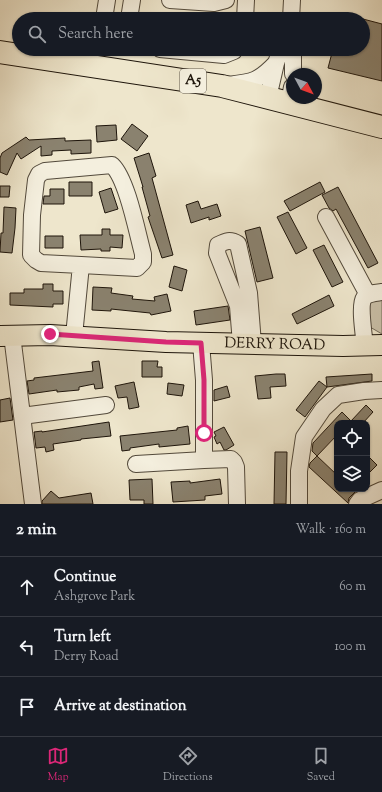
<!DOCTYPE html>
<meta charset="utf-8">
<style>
body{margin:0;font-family:"Sorts Mill Goudy",serif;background:#242831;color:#f1f3f6}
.controls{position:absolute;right:12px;bottom:12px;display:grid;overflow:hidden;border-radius:8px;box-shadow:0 1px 3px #0004}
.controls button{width:36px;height:36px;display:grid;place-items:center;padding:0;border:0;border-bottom:1px solid #363941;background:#171b24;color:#f1f3f6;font:20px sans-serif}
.compass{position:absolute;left:286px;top:68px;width:36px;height:36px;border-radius:50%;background:#171b24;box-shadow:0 1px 3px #0004;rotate:131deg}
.stop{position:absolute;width:12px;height:12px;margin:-9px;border:3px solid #db2777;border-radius:50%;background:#fff}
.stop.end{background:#db2777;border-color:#fff;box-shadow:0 1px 4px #0008}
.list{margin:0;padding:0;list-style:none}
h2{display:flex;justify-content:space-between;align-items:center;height:52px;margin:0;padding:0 16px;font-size:17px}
h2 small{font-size:13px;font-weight:400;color:#9ea1a6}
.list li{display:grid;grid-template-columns:26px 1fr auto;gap:12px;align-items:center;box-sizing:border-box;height:60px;padding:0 16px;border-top:1px solid #363941}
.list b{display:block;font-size:15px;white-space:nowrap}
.list p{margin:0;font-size:13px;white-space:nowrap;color:#9ea1a6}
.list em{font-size:13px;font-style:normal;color:#9ea1a6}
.icon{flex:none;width:22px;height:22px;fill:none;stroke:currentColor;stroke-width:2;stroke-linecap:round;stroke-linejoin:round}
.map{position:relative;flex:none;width:382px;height:504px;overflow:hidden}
.search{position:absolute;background:#171b24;box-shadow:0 1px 3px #0004;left:12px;right:12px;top:12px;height:44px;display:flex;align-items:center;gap:10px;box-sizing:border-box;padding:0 14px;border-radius:22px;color:#9ea1a6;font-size:15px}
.sheet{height:232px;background:#171b24}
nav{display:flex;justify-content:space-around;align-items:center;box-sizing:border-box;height:56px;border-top:1px solid #363941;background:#171b24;font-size:11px;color:#9ea1a6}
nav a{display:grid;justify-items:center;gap:2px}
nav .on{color:#db2777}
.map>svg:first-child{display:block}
.green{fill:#cbc2ab;stroke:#746c5b}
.building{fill:#8a826f;stroke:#1e150b}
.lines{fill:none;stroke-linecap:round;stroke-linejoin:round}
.minor-casing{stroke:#52493b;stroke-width:18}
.major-casing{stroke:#1e150b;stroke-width:22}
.highway-casing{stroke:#1e150b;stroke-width:24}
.minor{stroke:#f4efde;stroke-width:16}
.major{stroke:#eee6cc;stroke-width:20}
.highway{stroke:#eee6cc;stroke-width:22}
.route{stroke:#db2777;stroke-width:5}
.labels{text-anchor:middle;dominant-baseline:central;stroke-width:4;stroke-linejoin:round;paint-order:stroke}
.shield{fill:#f4efde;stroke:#5e564a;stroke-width:1}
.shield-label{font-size:14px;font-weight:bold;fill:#1e150b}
.street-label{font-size:15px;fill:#1e150b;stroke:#f4efde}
</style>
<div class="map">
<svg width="382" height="504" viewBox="0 0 382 504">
<rect width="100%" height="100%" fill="#eee6cc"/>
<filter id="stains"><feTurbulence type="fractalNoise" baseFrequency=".005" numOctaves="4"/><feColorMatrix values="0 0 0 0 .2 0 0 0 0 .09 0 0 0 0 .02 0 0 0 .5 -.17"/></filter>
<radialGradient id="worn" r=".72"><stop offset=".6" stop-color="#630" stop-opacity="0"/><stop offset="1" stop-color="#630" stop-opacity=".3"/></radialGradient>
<path class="green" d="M382 300V334L370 327 369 325 370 303 373 301Z"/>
<path class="building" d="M363 19 382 24V81L328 68 333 49H363Z
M132 124 148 136 137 151 121 139Z
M116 125 117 140 97 142 96 126Z
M26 137 29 140 65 138V141L91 140V153L71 154V150L52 151V155L41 156V146L21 159 17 153 7 175 0 172V158L2 153Z
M149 153 156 176 152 178 173 255 162 258 148 217 150 216 142 187H143L134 158Z
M69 182H92V196H69Z
M320 182 325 192 290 211 284 201Z
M0 186H10L9 197H0Z
M338 187 378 263 368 268 336 209 333 211 329 208 322 195Z
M111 188 118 209 105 213 99 192Z
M50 189H64V204H43L44 196H50Z
M198 201 201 209 217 204 221 216 209 220V217L191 223 186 205Z
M4 207 16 208 15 228 12 253 0 252 1 233H3Z
M288 212 307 248 296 254 277 217Z
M260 227 273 278 257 282 245 231Z
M102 229H110V235H123L122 248 110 247V251H101V249L81 250 80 235H102Z
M45 236H63V248H45Z
M324 245 343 282 332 287 313 250Z
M174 266 187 270 182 291 169 287Z
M43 284H53V291H63V304H53V307L10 305V293H24V289H43Z
M93 287 112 288 111 293 133 296 132 299 155 301 154 297 167 294 171 311 151 315 150 313 111 309V311L92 310Z
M329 295 334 306 297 324 292 314Z
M228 306 230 320 196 325 194 311Z
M99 361 103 388 95 389 94 384 79 387V390L57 392V390L29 394 27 381 34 380V378L93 371 92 362Z
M142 361H158L157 367H162V377H142Z
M276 374H285L286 386 270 387 271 398 258 399 255 376Z
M372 374V381L327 387 326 377Z
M319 381 327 387 305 417 296 410Z
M134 382 139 407 129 409 127 397 118 398 115 386Z
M168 383 184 385 182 396 167 394Z
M227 386 230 397 214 401V390Z
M10 398 13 420 0 422V400Z
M366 405 373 412 363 423H337V435L317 456 312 451 313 443 342 412 351 421Z
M109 422 111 436 81 439V440L53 444 54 450 46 452 45 447 36 448 34 432 42 431V432Z
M188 426 190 444 159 447V444L130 448V450L122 451 120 436 177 430V428Z
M224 427 234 445 226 450H224L220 442 217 444 214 437 216 436 214 432Z
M275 452H287L286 504H274Z
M367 455 377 465 367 475Z
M317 456 337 475V489H352L355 492 349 498 348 503 309 467 310 463Z
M152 479 153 504H144V500H130L129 480Z
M220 479 222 494 205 496V500L173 502 171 482 190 481V483Z
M51 491 59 498 91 493 93 504H42V501Z"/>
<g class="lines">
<g class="minor-casing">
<path id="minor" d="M170 0 214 3 226 0
M104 19 107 0
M129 19 132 0
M245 19 246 0
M291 19 292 0
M160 49 224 55 234 51 235 49
M293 49V74
M227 85C252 82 258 82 276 63
M268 98 276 63 281 49
M289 103 292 87
M326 217 368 295
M12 335 33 504
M74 336 81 265 137 268 143 262V254C137 232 127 179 112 165L45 171 39 174 36 180 32 215 31 255 36 260 41 263 81 265
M201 343 204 380V460L231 459 234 462 236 467 237 504
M241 344 238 306 217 253 218 245C226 241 230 239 238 244L249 293 253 344
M365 346C364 336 359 305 364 298 368 293 376 293 382 292
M22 416 106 405
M136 464 204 460
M299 504V471L304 437 323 409 338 395 364 391 382 390
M357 504 360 500 382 490"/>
</g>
<g class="major-casing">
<g id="major">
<path id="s1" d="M0 336 50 335 166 342 343 346 382 345"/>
</g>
</g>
<g class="highway-casing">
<path id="highway" d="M0 52 222 86 382 127"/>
</g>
<use href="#minor" class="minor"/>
<use href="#major" class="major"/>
<use href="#highway" class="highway"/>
</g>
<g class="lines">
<path class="route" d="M50 334 166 342 201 343 204 380V433"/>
</g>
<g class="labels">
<rect class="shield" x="180" y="69" width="26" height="24" rx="3"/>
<g class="shield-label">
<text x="193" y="81">A5</text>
</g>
<g class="street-label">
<text stroke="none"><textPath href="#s1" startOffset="275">DERRY ROAD</textPath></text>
</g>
</g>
<rect width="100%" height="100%" filter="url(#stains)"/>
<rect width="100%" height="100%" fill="url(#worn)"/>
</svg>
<div class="controls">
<button><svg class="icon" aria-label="locate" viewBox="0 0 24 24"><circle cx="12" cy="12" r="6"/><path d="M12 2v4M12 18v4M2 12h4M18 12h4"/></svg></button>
<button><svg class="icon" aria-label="layers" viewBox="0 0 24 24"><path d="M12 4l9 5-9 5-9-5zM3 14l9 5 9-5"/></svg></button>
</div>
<svg class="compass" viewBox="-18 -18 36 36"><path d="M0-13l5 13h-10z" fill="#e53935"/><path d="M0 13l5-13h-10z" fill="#9ea1a6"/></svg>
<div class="stop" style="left:204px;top:433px"></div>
<div class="stop end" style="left:50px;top:334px"></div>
<div class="search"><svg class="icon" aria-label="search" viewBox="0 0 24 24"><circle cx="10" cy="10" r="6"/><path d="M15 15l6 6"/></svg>Search here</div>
</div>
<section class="sheet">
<h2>2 min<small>Walk · 160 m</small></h2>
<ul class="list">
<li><svg class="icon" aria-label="ahead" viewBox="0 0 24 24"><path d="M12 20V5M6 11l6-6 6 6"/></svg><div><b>Continue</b><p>Ashgrove Park</p></div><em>60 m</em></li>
<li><svg class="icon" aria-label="left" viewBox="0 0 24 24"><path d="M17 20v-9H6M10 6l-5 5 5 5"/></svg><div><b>Turn left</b><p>Derry Road</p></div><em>100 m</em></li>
<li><svg class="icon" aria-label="arrive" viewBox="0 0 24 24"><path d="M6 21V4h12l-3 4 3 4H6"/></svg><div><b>Arrive at destination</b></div></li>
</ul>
</section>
<nav>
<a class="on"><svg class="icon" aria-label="map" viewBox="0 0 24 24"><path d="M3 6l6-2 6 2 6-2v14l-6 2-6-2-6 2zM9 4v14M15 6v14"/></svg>Map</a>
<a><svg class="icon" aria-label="directions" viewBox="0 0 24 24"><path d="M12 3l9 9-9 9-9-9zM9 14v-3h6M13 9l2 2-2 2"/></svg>Directions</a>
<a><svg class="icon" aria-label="saved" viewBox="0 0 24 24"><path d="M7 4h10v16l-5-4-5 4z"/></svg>Saved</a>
</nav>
